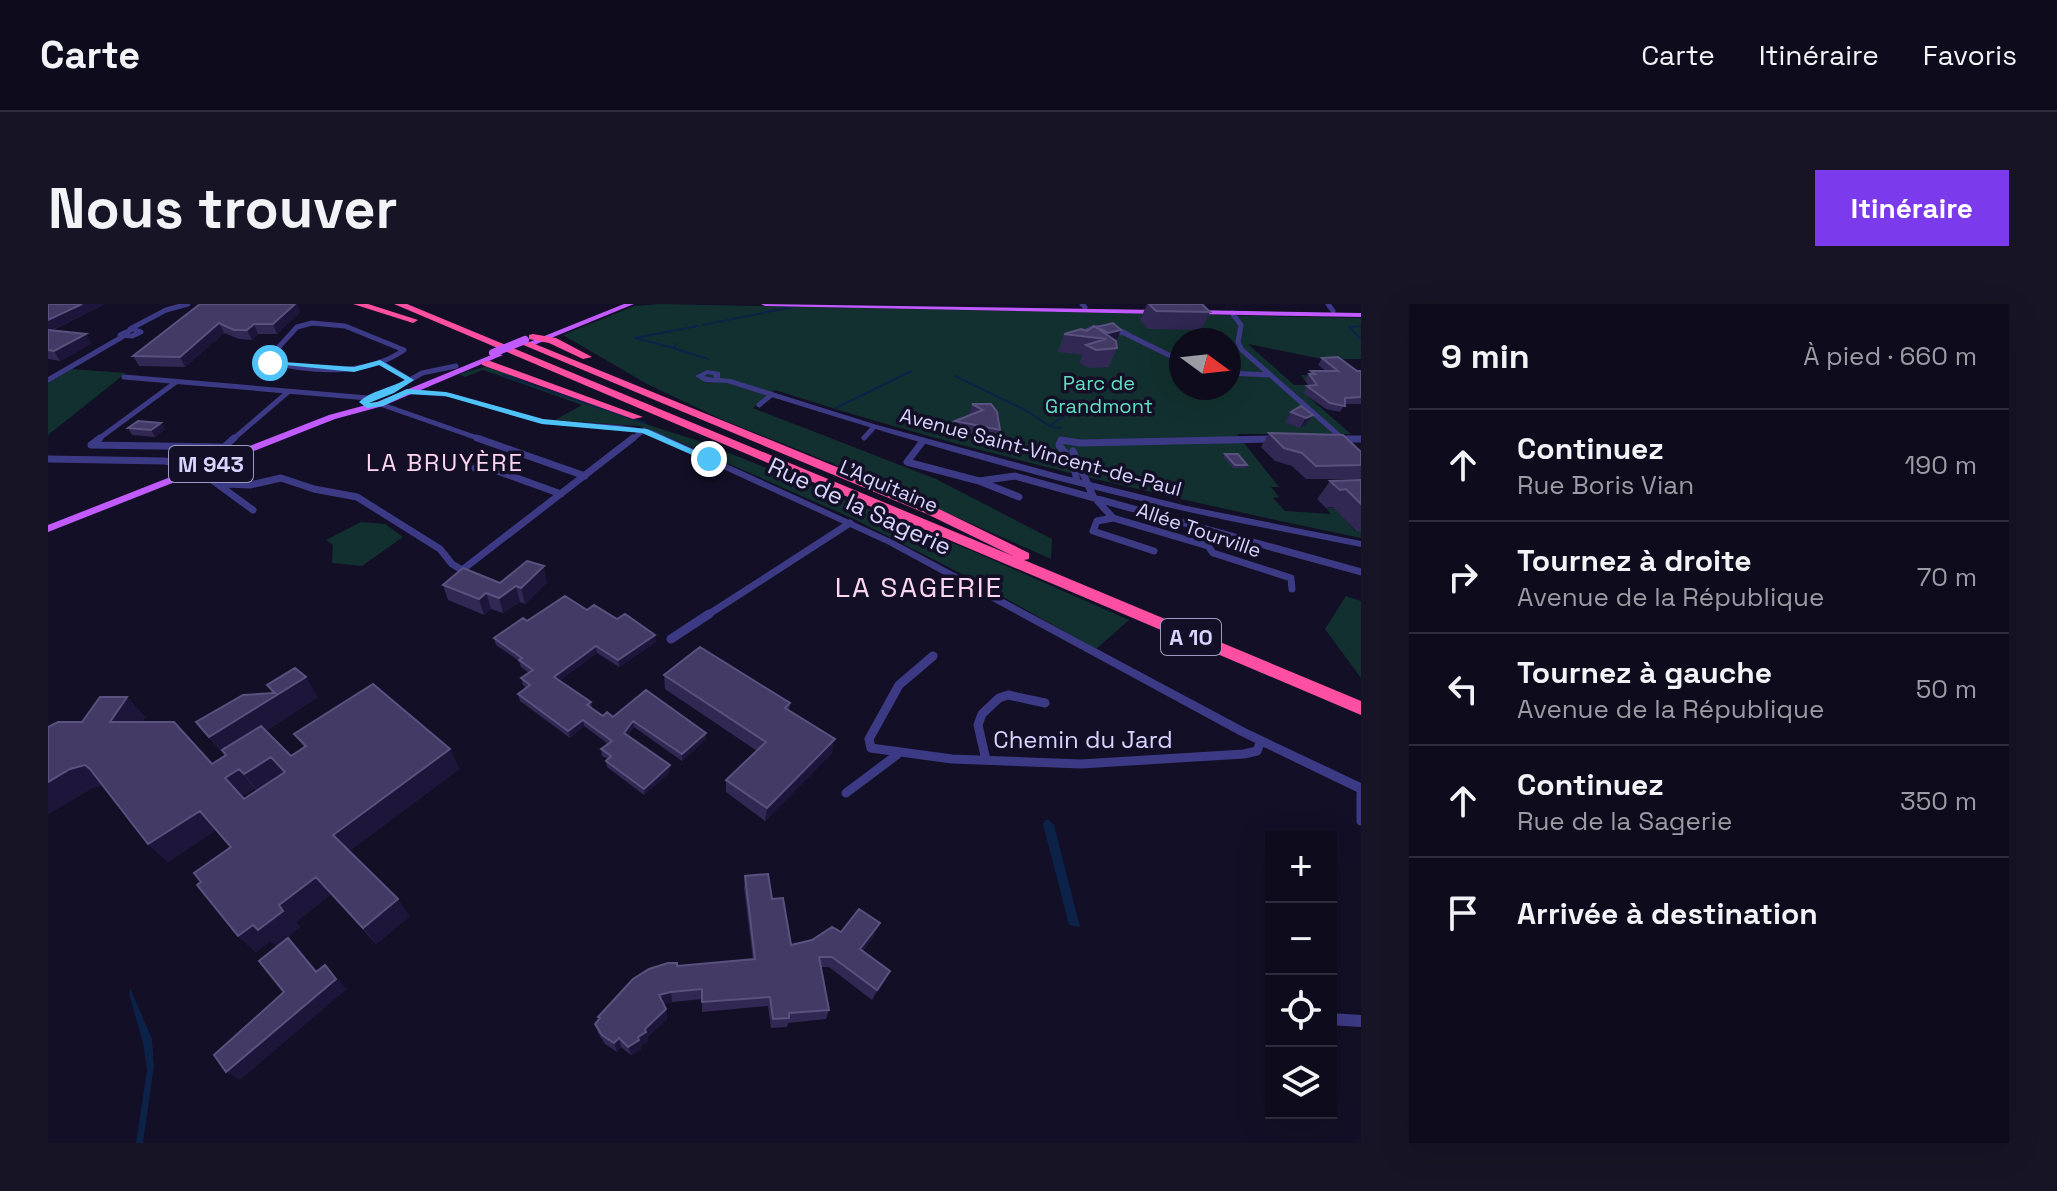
<!DOCTYPE html>
<html lang="fr">
<meta charset="utf-8">
<style>
body{margin:0;font-family:"Space Grotesk",sans-serif;background:#171425;color:#f1f3f6}
.controls{position:absolute;right:24px;bottom:24px;display:grid;overflow:hidden;border-radius:0px;box-shadow:0 8px 32px #0002}
.controls button{width:72px;height:72px;display:grid;place-items:center;padding:0;border:0;border-bottom:2px solid #2e2b3b;background:#0e0b1c;color:#f1f3f6;font:40px sans-serif}
.compass{position:absolute;left:1121px;top:24px;width:72px;height:72px;border-radius:50%;background:#0e0b1c;box-shadow:0 8px 32px #0002;rotate:105deg}
.stop{position:absolute;width:24px;height:24px;margin:-18px;border:6px solid #4fc3f7;border-radius:50%;background:#fff}
.stop.end{background:#4fc3f7;border-color:#fff;box-shadow:0 2px 8px #0008}
.list{margin:0;padding:0;list-style:none}
h2{display:flex;justify-content:space-between;align-items:center;height:104px;margin:0;padding:0 32px;font-size:34px}
h2 small{font-size:26px;font-weight:400;color:#9b9ba3}
.list li{display:grid;grid-template-columns:52px 1fr auto;gap:24px;align-items:center;box-sizing:border-box;height:112px;padding:0 32px;border-top:2px solid #2e2b3b}
.list b{display:block;font-size:30px;white-space:nowrap}
.list p{margin:0;font-size:26px;white-space:nowrap;color:#9b9ba3}
.list em{font-size:26px;font-style:normal;color:#9b9ba3}
.icon{flex:none;width:44px;height:44px;fill:none;stroke:currentColor;stroke-width:2;stroke-linecap:round;stroke-linejoin:round}
.map{position:relative;flex:none;width:1313px;height:839px;overflow:hidden;border-radius:0px}
header{display:flex;align-items:center;gap:48px;box-sizing:border-box;height:112px;padding:0 40px;background:#0e0b1c;border-bottom:2px solid #2e2b3b}
header strong{font-size:38px}
nav{display:flex;gap:44px;margin-inline-start:auto;font-size:28px}
.intro{display:flex;align-items:center;justify-content:space-between;box-sizing:border-box;height:192px;padding:0 48px}
h1{margin:0;font-size:56px}
.button{padding:20px 36px;border-radius:0px;background:#7c3aed;color:#fff;font-size:28px;font-weight:700}
main{display:flex;gap:48px;padding:0 48px}
aside{flex:1;background:#0e0b1c;border-radius:0px;box-shadow:0 8px 32px #0002}
.map>svg:first-child{display:block}
.green{fill:#12302f;fill-rule:evenodd}
.water{fill:#0c2248}
.lines{fill:none;stroke-linecap:round;stroke-linejoin:round}
.stream{stroke:#0c2248;stroke-width:2}
.minor-far3{stroke:#3d3a85;stroke-width:5}
.minor-far2{stroke:#3d3a85;stroke-width:7}
.minor-far1{stroke:#3d3a85;stroke-width:9}
.minor{stroke:#3d3a85;stroke-width:12}
.tertiary{fill:#3d3a85;fill-rule:evenodd}
.primary{fill:#c25bff;fill-rule:evenodd}
.motorway{fill:#ff4fa3;fill-rule:evenodd}
.primary-bridge{stroke:#c25bff;stroke-width:8}
.wall{fill:#312854;fill-rule:evenodd}
.shaded-wall{fill:#1d163a}
.building{fill:#433a66;stroke:#5a527e;stroke-width:2;fill-rule:evenodd}
.route{fill:#4fc3f7}
.labels{text-anchor:middle;dominant-baseline:central;stroke-width:7;stroke-linejoin:round;paint-order:stroke}
.far-park-label{font-size:20px;fill:#5fe0c0;stroke:#130f26}
.far-street-label{font-size:20px;fill:#d9d4ff;stroke:#130f26}
.shield{fill:#130f26;stroke:#9e99be;stroke-width:2}
.shield-label{font-size:22px;font-weight:bold;fill:#d9d4ff}
.far-quarter-label{font-size:24px;letter-spacing:2px;fill:#ffd6f0;stroke:#130f26}
.street-label{font-size:24px;fill:#d9d4ff;stroke:#130f26}
.quarter-label{font-size:28px;letter-spacing:2px;fill:#ffd6f0;stroke:#130f26}
</style>
<header>
<strong>Carte</strong>
<nav><a>Carte</a><a>Itinéraire</a><a>Favoris</a></nav>
</header>
<div class="intro"><h1>Nous trouver</h1><a class="button">Itinéraire</a></div>
<main>
<div class="map">
<svg width="1313" height="839" viewBox="0 0 1313 839">
<rect width="100%" height="100%" fill="#130f26"/>
<path class="green" d="M612 0 1313 14V55H1274L1200 40 1246 81H1260L1253 71H1279L1256 89 1303 130H1189L1231 183H1223L1231 193 1225 194 1237 207 1283 210 1278 204 1313 203 1300 219 1307 227H1313V234C1116 193 919 148 727 86L705 104 888 175 1004 235 1003 255 816 172 673 115 599 80 515 31 586 2ZM1133 36H1181V84H1133Z
M440 62 506 89 580 111 579 114 654 138 922 246 1081 316 1048 345 912 269 806 215 629 137 591 122 507 116 534 101 435 66 417 73 411 70Z
M24 65 78 69 0 131V79Z
M313 218 337 220 355 233 314 262 284 259 285 241 278 236Z
M1298 292 1313 297V374L1277 325Z"/>
<path class="water" d="M1001 516 1006 521 1032 623 1021 621 995 520 997 516Z
M82 684 104 735 106 762 95 839H88L99 766 95 739 81 689Z"/>
<g class="lines">
<path class="stream" d="M655 21 744 3
M1313 22 1301 23 1313 35
M629 40 625 44 660 55
M625 44 587 34 650 22
M455 71 597 119
M907 72 979 107 1003 123 1013 124
M788 104 863 67
M1003 121 1019 110"/>
<path class="minor-far3" d="M1034 0 1037 3
M1280 0 1285 7
M1184 9 1193 21 1190 38 1194 46 1295 135
M264 19 297 22 356 46C318 73 261 68 218 57L249 23Z
M82 25 118 6 140 0
M85 25 93 28 84 32 72 31Z
M1078 30 1133 57
M1031 33C1048 16 1059 26 1079 30L1073 27
M332 58 362 76
M1181 69 1222 71
M76 73 320 94
M0 76 74 33
M343 87 374 69 408 62
M332 100 435 136
M711 101 723 91
M816 134 826 123
M1286 135H1313
M49 136 128 78
M184 136 240 88
M583 136 596 126
M1170 136 1228 135"/>
<path class="minor-far2" d="M429 134 537 172
M1286 135H1313
M875 137 859 158 931 177 971 193
M44 140 52 134
M43 141 176 143 186 134
M1025 147 1045 192 1065 214 1160 242 1165 249 1243 274 1244 285
M0 155 117 157 162 167 178 180 202 181 233 174 266 185 309 193 392 245 404 260 414 266 585 134
M427 164H441L513 190
M149 165 205 206
M931 177 967 172 1313 268
M1029 177 1025 159 1011 141 1013 136 1032 139 1228 135
M1065 214 1049 217 1045 227 1106 247
M658 312 802 219"/>
<path class="minor-far1" d="M623 335 661 310
M885 352 851 381 821 435 823 444 904 455 1033 460 1196 450 1209 447 1213 437
M938 456 930 421 934 410 951 394 960 391 997 399
M798 489 850 450
M1313 490V517"/>
<path class="minor" d="M1283 715 1313 717"/>
<path class="tertiary" d="M659 66 672 68V74L683 75 829 121 1014 171 1139 202 1313 237V243C1256 231 1198 221 1141 208 985 174 831 127 679 79L657 78 647 72ZM660 70 665 71 666 74 656 72Z
M356 86 403 89 495 116 571 121 604 126 845 236 1199 425 1313 479V490L1191 431 839 240 599 130 571 125 494 120 402 93 359 90 355 88Z"/>
<path class="primary" d="M576 0H586L486 41 479 39Z
M713 0 1112 6 1116 8 1112 10 717 2Z
M1142 6 1313 9V13L1145 10H1142Z
M448 49 455 51 335 102 287 115 0 228V221L281 111 329 98Z"/>
<path class="motorway" d="M305 0H320L370 16 365 19Z
M346 0H359L965 252 879 210 473 40 482 38 889 204 981 249V255L976 256 1313 397V411Z
M485 30 508 34 544 53 535 55 501 39 481 35V31Z
M434 57H442L595 113 585 115 434 61Z"/>
<path class="primary-bridge" d="M445 49 477 36"/>
</g>
<path class="wall" d="M0 0H57L3 27 38 30 43 40 12 57 0 55Z
M152 0H249L252 8 229 30H210L204 36 191 35 176 29 137 63 91 62 85 52Z
M1099 0H1154L1162 8 1153 26 1100 25 1092 16Z
M1065 19 1069 44 1061 63 1041 64 1031 59 1035 51 1010 48 1016 30 1039 27Z
M1274 54 1313 67V100H1297L1292 108 1278 105 1255 89 1259 82H1261L1257 76 1263 67H1278L1270 61Z
M924 100H943L952 126 949 136 905 127 907 117 923 111 921 110Z
M1243 108 1265 111 1258 120 1252 124 1237 118Z
M113 119 117 125 107 133 84 131 80 124Z
M1221 129 1313 148V175H1258L1244 162 1227 157 1213 143Z
M1177 150 1199 161 1197 164H1185L1175 153Z
M1313 176V227H1308L1285 203 1278 204 1269 195 1282 177Z
M499 278 477 300 472 298 455 309 443 305 436 311 400 296 395 281Z
M539 306 608 338 571 363 549 349 511 377 543 398 544 404 555 412 565 413 658 429V435L634 457 586 423 580 431 622 461V468L596 491 559 463 558 457 560 455 554 452 553 445 560 440 536 422 522 434 472 397 470 390 478 384 475 381 473 374 481 369 473 363 471 357 448 341 446 334 479 317Z
M616 371 742 399 741 407 784 449 717 517 678 488V476L709 447 617 385Z
M219 381 270 393 218 427 243 452 256 443 246 430 402 445 411 465 301 547 362 612 328 640 283 590 248 618 252 623 228 642 222 637 208 648 190 632 153 578 183 543 168 526 120 558 100 540 54 481 44 484 0 510V423L34 418 79 393 97 413 94 418 164 460 177 452 148 418 224 389ZM207 484 209 486 196 495 194 492Z
M697 572 724 595 743 641 793 628 827 630 815 647 837 677 824 696 781 663H773L781 706 778 715 740 719 739 723 723 724 720 702 654 708V695L624 698 615 700 618 705 619 715 599 734 600 737 593 742V745L583 751 573 743 569 748 557 740 550 729 547 720 551 716 550 713 629 662 705 656 696 584Z"/>
<path class="shaded-wall" d="M34 0H57L0 28V16Z
M247 0H249L252 8 229 30 225 20Z
M171 19 176 29 137 63 132 53Z
M206 20 210 30 204 36 199 26Z
M1073 26 1068 38 1056 41 1060 29Z
M38 30 43 40 12 57 6 47Z
M1265 111 1258 120 1252 124 1258 114Z
M113 119 117 125 107 133 103 126Z
M496 262 499 278 477 300 473 284Z
M468 282 472 298 455 309 451 294Z
M438 289 443 305 436 311 431 295Z
M607 331 608 338 571 363 570 356Z
M548 342 549 349 507 380 506 373Z
M258 373 270 393 178 453 161 433Z
M79 393 97 413 81 437 62 418Z
M535 416 536 422 522 434 520 427Z
M585 417 586 423 577 436 576 429Z
M658 429V435L634 457V450Z
M787 435 784 449 717 517 719 504Z
M402 445 411 465 298 549 285 531Z
M223 453 238 472 212 489 196 470Z
M37 461 58 480 44 484 0 510V478L22 465Z
M622 461V468L596 491V485Z
M191 465 207 484 194 493 177 474Z
M152 507 170 525 120 558 100 540Z
M268 573 283 590 248 618 252 623 228 642 222 637 208 648 190 632Z
M350 595 362 612 328 640 315 624Z
M832 619 827 630 808 656 812 645Z
M240 634 251 645 279 678 268 668Z
M277 661 299 685 192 776 178 768Z
M842 667 837 677 824 696 829 686Z
M623 688 624 698 612 701 611 691Z
M618 705 619 715 599 734 600 737 593 742V745L583 751 580 743 597 725Z
M571 734 573 743 569 748 566 739Z"/>
<path class="building" d="M0 0H34L0 16Z
M152 0H247L225 20H206L199 26H186L171 19 132 53 85 52Z
M1101 0H1154L1162 8 1108 7Z
M1065 19 1073 26 1060 29 1049 23Z
M1046 22 1068 37 1069 44 1048 46 1038 41 1058 35 1016 30 1033 25 1039 27Z
M0 26 38 30 6 47 0 46Z
M1290 53 1309 67H1313V93L1297 94V102L1282 99 1259 82 1269 81 1261 70H1267L1263 67H1290L1274 54Z
M924 100H943L949 108 952 126 907 117 935 106Z
M1253 102 1265 111 1258 114 1243 108Z
M90 117 113 119 103 126 80 124Z
M1221 129 1295 131 1313 148V161L1268 162 1254 149 1236 144Z
M1177 150H1190L1199 161H1187Z
M1313 176V200L1298 185 1292 186 1282 177Z
M479 257 496 262 473 284 468 282 451 294 438 289 431 295 395 281 415 264 452 279Z
M517 292 539 306 546 301 569 315 577 310 607 331 570 356 548 342 506 373 543 398 539 401 555 412 559 408 565 413 598 386 658 429 634 450 585 417 576 429 622 461 596 485 558 457 563 452 553 445 564 437 535 416 520 427 470 390 482 381 473 374 485 366 471 356 474 354 446 334 475 314 479 317Z
M652 343 742 399 737 404 787 435 719 504 678 476 718 438 616 371Z
M247 364 258 373 161 433 148 418 195 391 227 389 219 381Z
M325 380 402 445 285 531 350 595 315 624 268 573 231 601 235 607 210 626 205 621 190 632 149 581 153 578 146 569 183 543 152 507 100 540 42 465 37 461 22 465 0 478V423L10 418H34L52 393H79L62 418H126L164 460 178 451 174 446 213 422 243 452 258 442 246 430ZM223 453 237 468 196 495 177 474 191 465 196 470Z
M720 570 724 595 735 594 743 641 764 636 784 623 793 628 811 605 832 619 812 645 842 667 829 686 784 653H771L781 706 741 709V714L725 715 722 693 654 698V685L623 688 611 691 618 705 597 725 598 728 590 733 591 736 580 743 571 734 566 739 554 731 547 720 552 714 550 713 585 675 601 665 620 659H629V662L707 655 697 572Z
M240 634 268 668 277 661 288 675 178 768 166 751 236 688 211 657Z"/>
<path class="route" d="M332 56 366 76 346 89 321 99 330 98 359 85 398 88 495 115 599 125 666 155 658 157 594 129 494 120 397 92 360 90 335 102 319 104 311 98C322 87 343 84 357 76L331 61 306 68 218 59 222 57 306 63Z"/>
<g class="labels">
<g class="far-park-label">
<text x="1051" y="79">Parc de<tspan x="1051" dy="23">Grandmont</tspan></text>
</g>
<g class="far-street-label">
<text transform="translate(993 148) rotate(15)">Avenue Saint-Vincent-de-Paul</text>
<text transform="translate(841 182) rotate(23)">L'Aquitaine</text>
<text transform="translate(1151 226) rotate(19)">Allée Tourville</text>
</g>
<g class="shield">
<rect x="121" y="142" width="84" height="36" rx="6"/>
<rect x="1113" y="315" width="60" height="36" rx="6"/>
</g>
<g class="shield-label">
<text x="163" y="160">M 943</text>
<text x="1143" y="333">A 10</text>
</g>
<g class="far-quarter-label">
<text x="397" y="158">LA BRUYÈRE</text>
</g>
<g class="street-label">
<text transform="translate(812 202) rotate(25)">Rue de la Sagerie</text>
<text x="1035" y="435">Chemin du Jard</text>
</g>
<g class="quarter-label">
<text x="871" y="283">LA SAGERIE</text>
</g>
</g>
</svg>
<div class="controls">
<button>+</button>
<button>−</button>
<button><svg class="icon" aria-label="locate" viewBox="0 0 24 24"><circle cx="12" cy="12" r="6"/><path d="M12 2v4M12 18v4M2 12h4M18 12h4"/></svg></button>
<button><svg class="icon" aria-label="layers" viewBox="0 0 24 24"><path d="M12 4l9 5-9 5-9-5zM3 14l9 5 9-5"/></svg></button>
</div>
<svg class="compass" viewBox="-18 -18 36 36"><path d="M0-13l5 13h-10z" fill="#e53935"/><path d="M0 13l5-13h-10z" fill="#9b9ba3"/></svg>
<div class="stop" style="left:222px;top:59px"></div>
<div class="stop end" style="left:661px;top:155px"></div>
</div>
<aside>
<h2>9 min<small>À pied · 660 m</small></h2>
<ul class="list">
<li><svg class="icon" aria-label="ahead" viewBox="0 0 24 24"><path d="M12 20V5M6 11l6-6 6 6"/></svg><div><b>Continuez</b><p>Rue Boris Vian</p></div><em>190 m</em></li>
<li><svg class="icon" aria-label="right" viewBox="0 0 24 24"><path d="M7 20v-9h11M14 6l5 5-5 5"/></svg><div><b>Tournez à droite</b><p>Avenue de la République</p></div><em>70 m</em></li>
<li><svg class="icon" aria-label="left" viewBox="0 0 24 24"><path d="M17 20v-9H6M10 6l-5 5 5 5"/></svg><div><b>Tournez à gauche</b><p>Avenue de la République</p></div><em>50 m</em></li>
<li><svg class="icon" aria-label="ahead" viewBox="0 0 24 24"><path d="M12 20V5M6 11l6-6 6 6"/></svg><div><b>Continuez</b><p>Rue de la Sagerie</p></div><em>350 m</em></li>
<li><svg class="icon" aria-label="arrive" viewBox="0 0 24 24"><path d="M6 21V4h12l-3 4 3 4H6"/></svg><div><b>Arrivée à destination</b></div></li>
</ul>
</aside>
</main>
